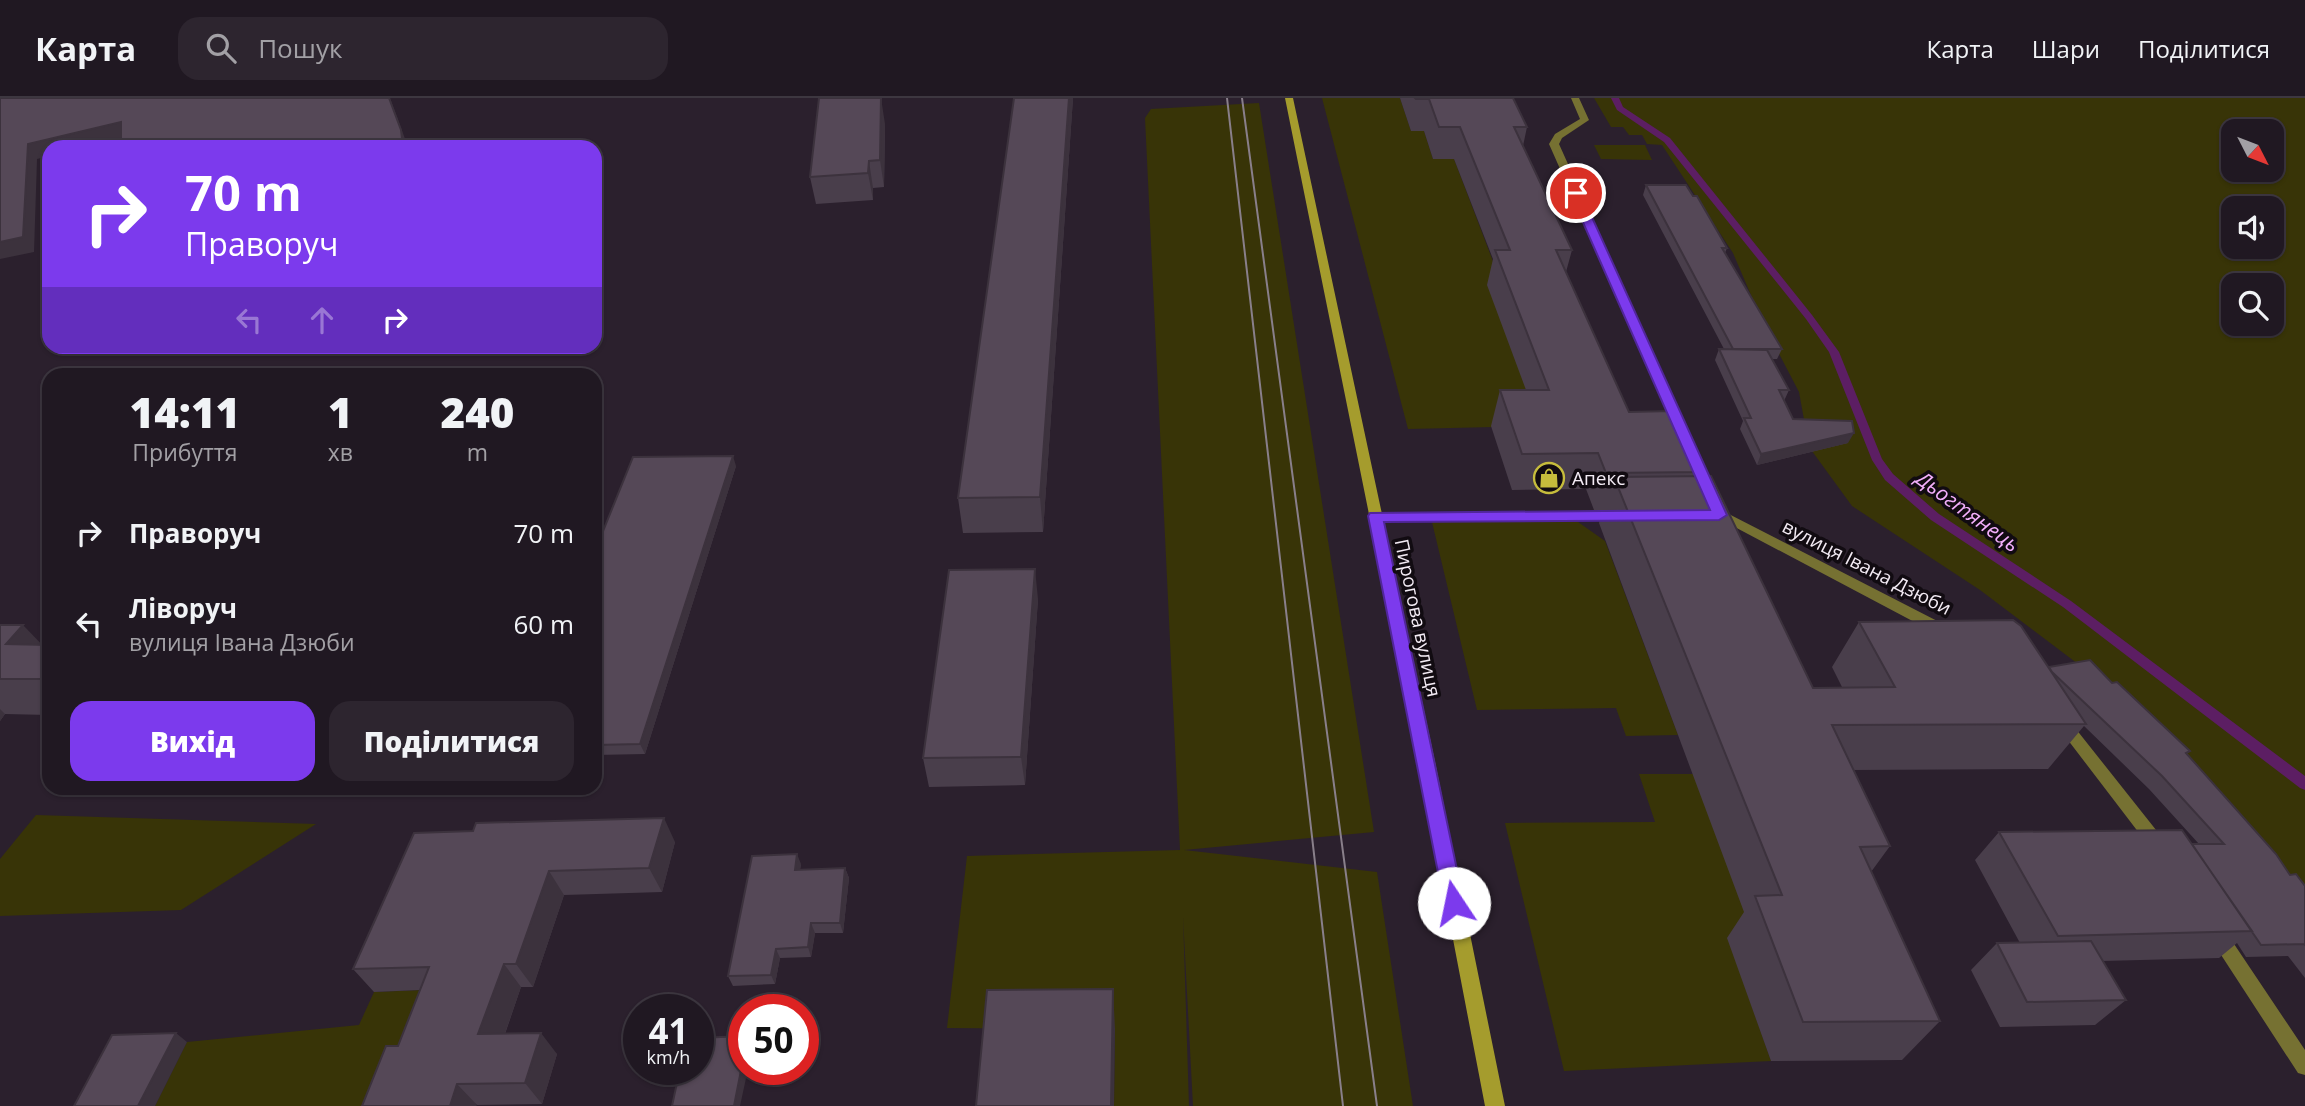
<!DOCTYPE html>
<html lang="uk">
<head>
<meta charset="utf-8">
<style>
  body { margin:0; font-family:"Open Sans",sans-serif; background:#2d252f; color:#f1f3f6; height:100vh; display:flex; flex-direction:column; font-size:26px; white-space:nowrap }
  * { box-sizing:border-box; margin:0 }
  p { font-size:23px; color:#a2a0a5 }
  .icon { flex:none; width:38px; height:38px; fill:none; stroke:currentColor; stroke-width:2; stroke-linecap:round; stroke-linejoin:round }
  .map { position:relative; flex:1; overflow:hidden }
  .side { position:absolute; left:42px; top:270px; width:560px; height:427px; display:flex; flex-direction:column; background:#201822; border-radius:21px; box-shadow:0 2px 5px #0004,0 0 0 2px #3d3740 }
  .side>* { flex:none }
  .hud { position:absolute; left:42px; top:42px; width:560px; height:214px; border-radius:21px; box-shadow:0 2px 5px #0004,0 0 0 2px #3d3740; background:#7c3aed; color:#fff; overflow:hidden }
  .needle { width:46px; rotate:132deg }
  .fabs { position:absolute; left:2221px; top:21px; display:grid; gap:14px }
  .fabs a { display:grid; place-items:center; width:63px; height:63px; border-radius:14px; background:#201822; box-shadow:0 2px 5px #0004,0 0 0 2px #3d3740; font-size:35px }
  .speed { position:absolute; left:623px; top:896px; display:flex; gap:14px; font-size:35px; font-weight:700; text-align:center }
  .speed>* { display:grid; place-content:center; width:91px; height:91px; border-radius:50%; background:#201822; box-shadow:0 2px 5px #0004,0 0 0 2px #3d3740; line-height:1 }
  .speed small { font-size:18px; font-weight:400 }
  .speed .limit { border:10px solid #d22; background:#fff; color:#111 }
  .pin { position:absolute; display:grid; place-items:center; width:60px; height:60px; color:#fff; margin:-30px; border:4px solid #fff; border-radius:50%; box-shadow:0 2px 7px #0007 }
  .me { position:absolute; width:77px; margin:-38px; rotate:349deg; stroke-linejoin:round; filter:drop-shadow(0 0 5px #0008) }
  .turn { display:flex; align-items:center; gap:24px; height:147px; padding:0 28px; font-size:32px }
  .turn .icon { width:91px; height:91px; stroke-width:2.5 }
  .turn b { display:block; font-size:49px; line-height:60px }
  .lanes { display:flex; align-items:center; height:66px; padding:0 28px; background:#0003; justify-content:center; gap:35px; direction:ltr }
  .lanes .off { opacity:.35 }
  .eta { display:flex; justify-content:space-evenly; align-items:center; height:119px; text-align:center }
  .eta b { font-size:42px; font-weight:800; line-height:49px }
  .cta { display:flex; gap:14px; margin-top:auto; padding:14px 28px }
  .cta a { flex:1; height:80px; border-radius:21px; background:#7c3aed; color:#fff; font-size:28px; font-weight:800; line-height:80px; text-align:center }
  .cta a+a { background:#2d252f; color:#f1f3f6 }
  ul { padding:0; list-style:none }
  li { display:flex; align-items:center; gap:21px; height:91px; padding:0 28px }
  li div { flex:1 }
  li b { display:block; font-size:26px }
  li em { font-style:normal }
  header { display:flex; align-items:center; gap:42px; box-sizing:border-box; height:98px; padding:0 35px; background:#201822; border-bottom:2px solid #3d3740 }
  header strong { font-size:33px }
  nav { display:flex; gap:38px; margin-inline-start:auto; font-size:24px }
  .search { width:490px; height:63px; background:#2d252f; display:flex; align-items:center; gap:18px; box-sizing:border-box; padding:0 24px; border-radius:21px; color:#a2a0a5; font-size:26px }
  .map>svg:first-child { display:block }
  .green { fill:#383407; fill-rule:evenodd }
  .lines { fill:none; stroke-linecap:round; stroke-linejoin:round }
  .stream { fill:#5c1e63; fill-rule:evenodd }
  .street { fill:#767132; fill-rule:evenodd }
  .secondary { fill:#a59c2d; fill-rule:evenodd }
  .tram { stroke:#897f8a; stroke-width:2 }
  .wall { fill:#493e4b }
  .shaded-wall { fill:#3c323d }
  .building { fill:#554857; stroke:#3c323d; stroke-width:2 }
  .route { fill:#7c3aed; stroke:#51269a; stroke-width:2 }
  .labels { text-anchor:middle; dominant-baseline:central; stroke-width:7; stroke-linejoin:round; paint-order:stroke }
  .poi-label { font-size:19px; fill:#f3ebf4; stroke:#110b11; text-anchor:start }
  .street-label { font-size:19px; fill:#f3ebf4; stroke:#110b11 }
  .water-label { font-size:21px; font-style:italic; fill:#f3affb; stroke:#110b11 }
</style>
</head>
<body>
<header>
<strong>Карта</strong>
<div class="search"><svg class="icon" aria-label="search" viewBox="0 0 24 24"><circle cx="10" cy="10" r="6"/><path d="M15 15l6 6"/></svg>Пошук</div>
<nav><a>Карта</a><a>Шари</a><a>Поділитися</a></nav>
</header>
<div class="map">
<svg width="2305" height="1008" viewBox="0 0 2305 1008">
  <rect width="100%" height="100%" fill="#2b202d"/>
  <path class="green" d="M1322,0H1400L1411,33H1424L1433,61H1454L1502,187L1539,328L1408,331Z
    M1594,0H2305V798L2139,612L1980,492L1852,408L1809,349L1799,294L1763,225L1733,155L1662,47L1647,46L1642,37H1629L1623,29H1611ZM2233,33H2272V72H2233ZM2233,110H2272V149H2233ZM2233,187H2272V226H2233Z
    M1259,5L1374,734L1184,752L1377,774L1413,1008H1193L1183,819L1189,1008H1114L1115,931L947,930L967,758L1180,752L1145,20L1151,11Z
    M1594,47H1645L1652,62L1601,61Z
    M1571,419L1605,443L1678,637L1626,638L1616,610L1477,612L1431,420Z
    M1639,676H1693L1760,793L1728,840L1771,963L1564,973L1505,725L1655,724Z
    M36,717L316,726L181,812L0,818V761Z
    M448,891L392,1008H155L187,944L359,927L374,894Z"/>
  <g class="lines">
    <path class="stream" d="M1611,0H1619L1623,9L1670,40L1812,217L1839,254L1882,361L1893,376L1939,416L2071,503L2305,678V692L2300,690L2063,509L1931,422L1885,382L1872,362L1829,254L1806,221L1664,44L1617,12Z"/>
    <path class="street" d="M1571,0H1579L1589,22L1562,40L1559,46L1715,393L1714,396L1709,397L1703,393L1549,46L1555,36L1580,21Z
      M1719,411L1947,528L1949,532L1947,536H1937L1714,418L1712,415Z
      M1375,414H1620L1627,418L1620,422L1370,421L1368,418L1370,415Z
      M2063,619L2068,621L2164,742L2166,747L2164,752L2158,754L2152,752L2058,629L2055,625L2058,621Z
      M2218,829L2224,831L2305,952V977L2298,975L2212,843L2209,837L2212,831Z"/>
    <path class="secondary" d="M1285,0H1293L1435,664L1505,1008H1485L1419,664Z"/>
    <path class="tram" d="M1227,0L1343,1008
      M1242,0L1377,1008"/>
  </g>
  <path class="wall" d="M1014,0H1073L1043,434L963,435L958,400Z
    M1400,0H1513L1527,29L1523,48L1572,152L1566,174L1629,314L1701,374L1699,378L1813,590L1842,589L1832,569L1859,524L2112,585L2190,653L2187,656L2290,777L2305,788V880L2288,858L2246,859L2237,845L2219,860L2102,863L2126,902L2095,927L2000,929L1971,872L1997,845H2020L1975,762L1999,734L2199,746L2149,691L2084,628L2048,671L1853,672L1890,748L1871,774L1940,923L1902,962L1771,963L1727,840L1744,814L1599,425L1603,412H1594L1586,391L1512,392L1491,328L1500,292H1526L1487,187L1493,161L1454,61H1433L1424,33H1411Z
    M885,26L884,89L873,90V102L816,106L810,79Z
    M1646,87L1727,150L1725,155L1782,251L1777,261H1772L1789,292L1784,303L1793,321L1848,345L1757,367L1740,331L1743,323L1715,262L1719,251H1724L1643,97Z
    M736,368L645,656L595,657V453Z
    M1038,501L1025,687L929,689L923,660Z
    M0,527L42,547H49V617L5,616L0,623Z
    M414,735L675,744L662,794L564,797L533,889H521L505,936L557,956L542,1006L477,1007L398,948L420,892L374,894L353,871Z
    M801,766L800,772L845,770L849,780L843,835H815L811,859L780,860L775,886L733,888L728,878Z"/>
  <path class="shaded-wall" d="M389,0H390L408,49H403Z
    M881,0L885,26L884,89L880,62Z
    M1069,0H1073L1043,434L1040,399Z
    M121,24L129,38L84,49H49V58L37,61L34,154L0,161V144L28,46Z
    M869,63L873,90V102L868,75Z
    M1854,335L1848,345L1757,367L1761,356Z
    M733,358L736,368L645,656L640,646Z
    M1035,471L1038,501L1025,687L1021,659Z
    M23,527L49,554L6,546Z
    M0,611L5,616L0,623Z
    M664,720L675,744L662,794L649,770Z
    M797,756L801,766L798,782L795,772Z
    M845,770L849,780L843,835L840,825Z
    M549,773L564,797L533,889L516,866Z
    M811,825L815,835L811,859L808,849Z
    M776,851L780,860L775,886L771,877Z
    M504,866L521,889L497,958L478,936Z
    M1113,891L1115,931L1114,1008H1111Z
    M176,935L187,944L155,1008H138Z
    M541,935L557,956L542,1006L525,985Z
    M744,957V971H748L740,1008H734Z
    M457,986L477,1007L476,1008H450Z"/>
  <path class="building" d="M0,0H389L401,32L403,49H121V24L28,46L23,139L0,144Z
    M819,0H881L880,62L869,63L868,75L810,79Z
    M1014,0H1069L1040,399L958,400Z
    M1415,0H1513L1527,29H1514L1572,152H1556L1629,314L1672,313L1701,374L1606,375L1598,355L1522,356L1500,292H1549L1495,152H1510L1460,29H1439L1429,1H1416Z
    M1646,87H1686L1693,98H1697L1727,150H1722L1782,251H1733Z
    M1719,251L1767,252L1789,292H1779L1793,321L1852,323L1854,335L1761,356L1744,320H1751Z
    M733,358L640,646L595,647V453L633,359Z
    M1711,378L1813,590L1895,589L1859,524L2013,522L2021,528L2086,626L1832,627L1890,748L1860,749L1940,923L1803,924L1755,798L1782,797L1614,379Z
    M1035,471L1021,659L923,660L949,472Z
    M0,527H23L6,546L49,547V581H0Z
    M2090,562L2112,585L2117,584L2190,653L2186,655L2276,756L2290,777L2296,776L2305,788V847L2304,846L2261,847L2192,746H2224L2162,678L2052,574L2049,569Z
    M664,720L649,770L549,773L516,866H504L478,936L541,935L525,985L457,986L450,1008H362L386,948H398L429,869L353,871L414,735L473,733L476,725Z
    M2182,732L2252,833L2058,838L1999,734Z
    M797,756L795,772L845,770L840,825H811L808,849L776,851L771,877L728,878L752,758Z
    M2091,843L2126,902L2027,904L1997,845Z
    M1113,891L1111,1008H976L987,892Z
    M176,935L138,1008H74L112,937Z
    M744,938V957L734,1008H672L680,971H698V940Z"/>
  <path class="route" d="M1576,92L1581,95L1727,417L1719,422L1384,424L1464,805L1461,811L1454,813L1447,811L1444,805L1368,418L1370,415L1710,412L1570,95Z"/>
  <defs>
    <g id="shop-ring" transform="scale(1.575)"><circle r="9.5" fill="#110b11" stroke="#c6bc3c" stroke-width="1.5"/><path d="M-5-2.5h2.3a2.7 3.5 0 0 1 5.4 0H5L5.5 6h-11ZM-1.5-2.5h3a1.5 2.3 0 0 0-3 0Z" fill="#c6bc3c"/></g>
  </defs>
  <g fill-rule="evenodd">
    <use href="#shop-ring" x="1549" y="380"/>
  </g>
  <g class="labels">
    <g class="poi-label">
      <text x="1572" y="380">Апекс</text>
    </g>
    <g class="street-label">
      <text transform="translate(1867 469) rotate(27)">вулиця Івана Дзюби</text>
      <text transform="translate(1418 520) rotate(78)">Пирогова вулиця</text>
    </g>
    <g class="water-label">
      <text transform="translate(1968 413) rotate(36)">Дьогтянець</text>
    </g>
  </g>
</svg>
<div class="fabs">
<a><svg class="needle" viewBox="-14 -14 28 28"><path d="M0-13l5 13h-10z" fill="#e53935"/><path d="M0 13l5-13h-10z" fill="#a2a0a5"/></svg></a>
<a><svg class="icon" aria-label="sound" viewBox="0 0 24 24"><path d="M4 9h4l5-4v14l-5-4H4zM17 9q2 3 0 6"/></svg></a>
<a><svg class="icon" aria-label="search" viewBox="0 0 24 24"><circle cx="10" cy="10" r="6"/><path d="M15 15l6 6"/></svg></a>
</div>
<div class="speed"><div>41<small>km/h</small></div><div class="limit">50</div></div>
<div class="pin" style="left:1576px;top:95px;background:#d93025"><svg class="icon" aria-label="arrive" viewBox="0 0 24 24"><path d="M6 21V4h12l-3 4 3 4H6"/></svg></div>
<svg class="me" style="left:1454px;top:805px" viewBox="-20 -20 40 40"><circle r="19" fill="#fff"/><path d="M0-13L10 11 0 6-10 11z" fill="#7c3aed"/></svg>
<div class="hud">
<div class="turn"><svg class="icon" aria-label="right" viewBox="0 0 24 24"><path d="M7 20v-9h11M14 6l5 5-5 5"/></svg><div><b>70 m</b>Праворуч</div></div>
<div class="lanes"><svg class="icon off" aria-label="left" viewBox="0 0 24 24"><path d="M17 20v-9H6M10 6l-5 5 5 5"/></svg><svg class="icon off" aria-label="ahead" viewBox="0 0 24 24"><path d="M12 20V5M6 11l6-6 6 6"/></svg><svg class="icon" aria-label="right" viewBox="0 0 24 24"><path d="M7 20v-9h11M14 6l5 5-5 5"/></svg></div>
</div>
<section class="side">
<div class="eta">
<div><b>14:11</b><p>Прибуття</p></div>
<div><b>1</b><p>хв</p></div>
<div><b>240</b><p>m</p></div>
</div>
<ul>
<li><svg class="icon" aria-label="right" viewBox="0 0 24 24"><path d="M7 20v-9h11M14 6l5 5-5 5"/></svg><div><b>Праворуч</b></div><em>70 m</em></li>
<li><svg class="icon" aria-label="left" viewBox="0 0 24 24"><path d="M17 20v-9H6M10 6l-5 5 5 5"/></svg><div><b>Ліворуч</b><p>вулиця Івана Дзюби</p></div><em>60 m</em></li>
</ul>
<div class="cta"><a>Вихід</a><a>Поділитися</a></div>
</section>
</div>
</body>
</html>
